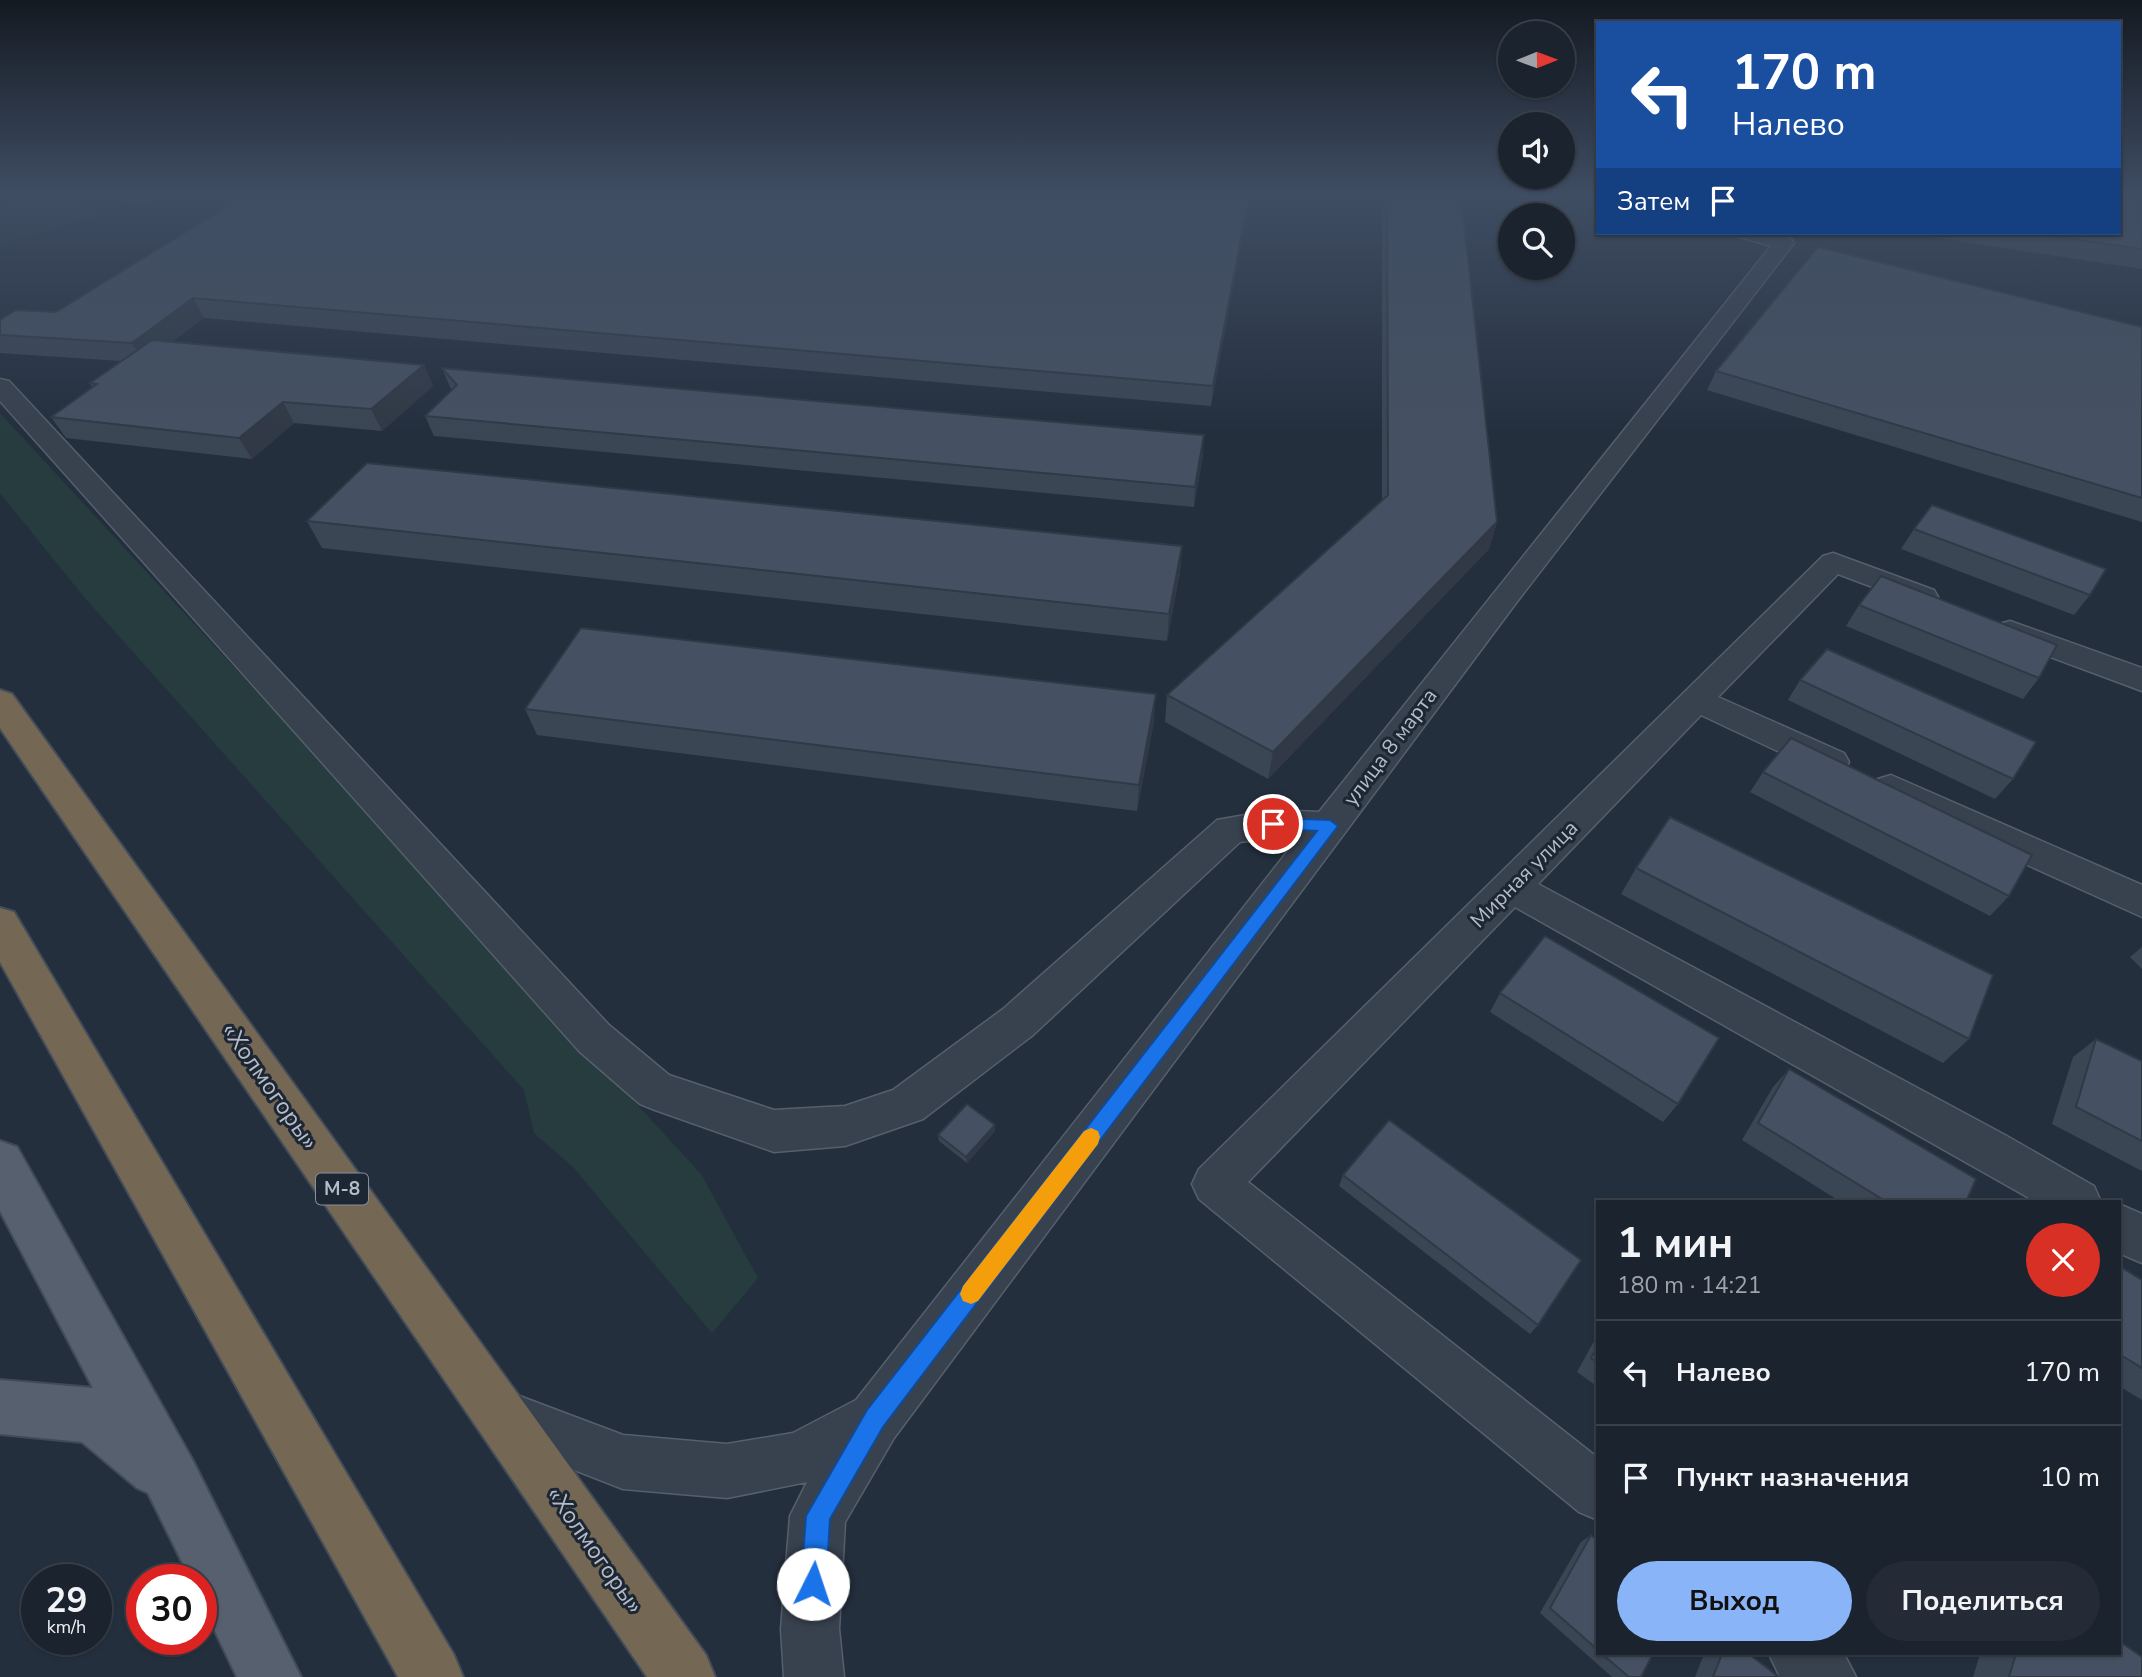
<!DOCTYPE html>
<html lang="ru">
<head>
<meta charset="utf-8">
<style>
  body { margin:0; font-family:"Nunito Sans",sans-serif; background:#242b36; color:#f1f3f6; height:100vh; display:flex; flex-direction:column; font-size:26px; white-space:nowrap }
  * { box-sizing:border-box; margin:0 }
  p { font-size:23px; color:#a0a4aa }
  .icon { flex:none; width:38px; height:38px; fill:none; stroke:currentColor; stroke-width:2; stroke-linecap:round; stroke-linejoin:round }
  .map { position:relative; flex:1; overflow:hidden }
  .panel { position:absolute; left:1596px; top:1200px; width:525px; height:455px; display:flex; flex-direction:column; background:#1b232e; border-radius:0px; box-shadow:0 2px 5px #0004,0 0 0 2px #39404a }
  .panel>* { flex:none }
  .guide { position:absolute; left:1596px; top:21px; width:525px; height:214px; border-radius:0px; box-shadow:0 2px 5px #0004,0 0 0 2px #39404a; background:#1a4fa0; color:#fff; overflow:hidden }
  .needle { width:46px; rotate:89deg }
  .fabs { position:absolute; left:1498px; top:21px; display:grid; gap:14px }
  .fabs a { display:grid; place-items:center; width:77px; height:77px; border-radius:50%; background:#1b232e; box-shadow:0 2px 5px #0004,0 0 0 2px #39404a; font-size:35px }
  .speed { position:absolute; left:21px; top:1564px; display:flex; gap:14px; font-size:35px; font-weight:700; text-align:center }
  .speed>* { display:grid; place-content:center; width:91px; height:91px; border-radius:50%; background:#1b232e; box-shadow:0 2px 5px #0004,0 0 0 2px #39404a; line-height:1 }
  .speed small { font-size:18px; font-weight:400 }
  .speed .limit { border:10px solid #d22; background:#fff; color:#111 }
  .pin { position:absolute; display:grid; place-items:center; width:60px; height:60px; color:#fff; margin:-30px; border:4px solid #fff; border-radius:50%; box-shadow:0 2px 7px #0007 }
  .me { position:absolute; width:77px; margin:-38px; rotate:4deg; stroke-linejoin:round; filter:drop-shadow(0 0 5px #0008) }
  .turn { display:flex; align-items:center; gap:24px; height:147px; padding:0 21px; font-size:32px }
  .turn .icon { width:91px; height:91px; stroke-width:2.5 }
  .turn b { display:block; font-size:49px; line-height:60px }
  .then { display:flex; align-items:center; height:66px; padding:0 21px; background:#0003; gap:14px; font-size:26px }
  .round { display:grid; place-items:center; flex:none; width:74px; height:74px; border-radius:37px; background:#242b36 }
  .summary { display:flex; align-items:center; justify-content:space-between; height:119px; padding:0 21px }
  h1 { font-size:42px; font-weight:700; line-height:52px }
  .button { display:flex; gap:14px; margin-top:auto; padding:14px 21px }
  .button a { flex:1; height:80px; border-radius:42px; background:#8ab4f8; color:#111; font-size:28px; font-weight:700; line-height:80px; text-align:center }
  .button a+a { background:#242b36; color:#f1f3f6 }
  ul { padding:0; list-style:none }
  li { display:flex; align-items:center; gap:21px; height:105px; padding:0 21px; border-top:2px solid #39404a }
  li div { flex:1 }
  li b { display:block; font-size:26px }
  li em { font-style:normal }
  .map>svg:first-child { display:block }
  .green { fill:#263c3f }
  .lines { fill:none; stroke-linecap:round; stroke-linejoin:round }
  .minor-casing { stroke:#565f6c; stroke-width:3 }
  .major-casing { stroke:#414a57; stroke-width:4 }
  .highway-casing { stroke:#434c59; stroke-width:4 }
  .minor { fill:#38414e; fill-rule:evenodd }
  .major { fill:#56606e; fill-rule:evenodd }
  .highway { fill:#746855; fill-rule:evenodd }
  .wall { fill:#3b4654 }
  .shaded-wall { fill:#303945 }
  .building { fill:#455162; stroke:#303945; stroke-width:2 }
  .route { fill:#1a73e8; stroke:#114b97; stroke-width:2 }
  .slow { fill:#f59e0b }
  .labels { text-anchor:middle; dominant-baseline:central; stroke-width:6; stroke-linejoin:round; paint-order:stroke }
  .shield { fill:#1d2633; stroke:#878f9c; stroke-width:2 }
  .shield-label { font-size:19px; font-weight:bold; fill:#b4bcc9 }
  .street-label { font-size:21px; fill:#b4bcc9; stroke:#1d2633 }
  .near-street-label { font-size:24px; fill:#b4bcc9; stroke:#1d2633 }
</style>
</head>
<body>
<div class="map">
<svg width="2142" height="1677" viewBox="0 0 2142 1677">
  <rect width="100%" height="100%" fill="#242f3e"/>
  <path class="green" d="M17,196H56L98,207L99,214L16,241L0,250V205Z
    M0,413L701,1174L758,1278L712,1333L574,1168L534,1133L524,1090L84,597L0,493Z"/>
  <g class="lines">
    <g class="minor-casing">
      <path id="minor" d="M119,196H156C148,205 127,205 119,196Z
        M1737,233H1769L1791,239L1794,243L1516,603L894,1438L845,1522L839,1629L844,1677H784L781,1629L790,1516L807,1482L727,1498L623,1489L482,1434L475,1415L482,1396L501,1389L623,1435L727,1444L793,1433L856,1400L1298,838H1273L1240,842L1033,1035L923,1119L845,1146L774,1152L655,1110L640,1104L579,1051L0,401V379L9,381L609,1025L669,1075L774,1110L845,1106L893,1090L1003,1009L1217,820L1273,810L1319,812L1771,246L1740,237Z
        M1833,553L1934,590L1938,597L1934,604L1923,606L1838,574L1718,697L1844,753L1849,762L1844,771L1832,774L1820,771L1701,715L1538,884L2005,1135L2094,1186L2101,1202H2036L1515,907L1248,1182L1598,1458V1520L1579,1512L1199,1199L1192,1184L1199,1169L1823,556Z
        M2010,621L2142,668V691L1999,638L1994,631L1999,624Z
        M1891,775L2142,885V917L1878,797L1873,788L1878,779Z
        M2119,1204L2142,1214V1263L2119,1253Z
        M1769,1654H1844L1856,1677H1780Z"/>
    </g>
    <g class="major-casing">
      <path id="major" d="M0,1141L17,1147L193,1461L301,1677H237L201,1602V1580H191L148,1493L137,1488L82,1442L0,1434V1380L93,1388L0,1211Z"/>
    </g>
    <g class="highway-casing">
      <path id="highway" d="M0,690L12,694L706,1655L715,1677H647L0,728Z
        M0,908L14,912L454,1655L463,1677H398L0,962Z"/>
    </g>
    <use href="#minor" class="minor"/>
    <use href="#major" class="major"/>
    <use href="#highway" class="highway"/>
  </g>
  <path class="wall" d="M244,196H1250L1211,406L204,318L172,342L424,365L433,386L382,431L294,423L252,459L66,438L51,417L92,388L90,383L121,361L0,353V320L56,312Z
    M1382,196H1461L1497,522L1489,549L1268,779L1165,722L1167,695L1382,501Z
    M2142,196V269L1905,233H2119Z
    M2142,327V522L1707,390L1716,371Z
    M442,368L1203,455L1194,507L434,436L425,416L452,390L450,387Z
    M307,521L1182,546L1180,572L1167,641L322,548Z
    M1914,529L2090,595L2074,615L1901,549Z
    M1859,605L2039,678L2023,699L1846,626Z
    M1800,680L2013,779L1995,799L1788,700Z
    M525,709L1154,721L1137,811L537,735Z
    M1763,772L2009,896L1990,916L1750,792Z
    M1636,868L1969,1039L1943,1063L1621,894Z
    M2142,947V969L2130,957Z
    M1500,993L1678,1104L1663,1122L1490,1012Z
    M2096,1039L2142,1061V1171L2052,1124L2073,1057Z
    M1789,1069L1966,1202H1841L1742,1140L1773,1087Z
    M995,1125V1131L967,1163L939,1141L938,1135Z
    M1343,1175L1538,1325L1530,1334L1339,1186Z
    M2119,1266L2142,1280V1400L2119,1386Z
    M1598,1334V1387L1577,1372Z
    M1591,1535L1598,1541V1654H1653L1641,1677H1612L1540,1613L1581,1542Z
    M1704,1654H1749L1779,1677H1695Z
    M1980,1654H2119L2142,1677H1973Z"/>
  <path class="shaded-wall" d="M1249,196H1250L1211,406L1213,386Z
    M193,298L204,318L144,363L132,343Z
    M424,365L433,386L382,431L371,409Z
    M283,402L294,423L252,459L239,438Z
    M1204,435L1203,455L1194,507L1195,487Z
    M1497,522L1489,549L1268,779L1273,752Z
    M1182,546L1180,572L1167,641L1169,614Z
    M1156,694L1154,721L1137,811L1139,785Z
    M995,1125V1131L967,1163L966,1157Z"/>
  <path class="building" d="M244,196H1249L1213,386L193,298L132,343L0,335V320L16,310L56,312Z
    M1387,196H1461L1497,522L1273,752L1167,695L1388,495Z
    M2119,196H2142V249L2032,233H2119Z
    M1818,247L2142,327V498L1716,371Z
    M152,340L424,365L371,409L283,402L239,438L51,417L97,384L90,383Z
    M442,368L1204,435L1195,487L425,416L457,385Z
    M367,463L1182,546L1169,614L307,521Z
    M1932,505L2106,569L2090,595L1914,529Z
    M1881,576L2057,645L2039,678L1859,605Z
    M581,628L1156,694L1139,785L525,709Z
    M1827,649L2036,742L2013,779L1800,680Z
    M1791,738L2032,855L2009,896L1763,772Z
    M1670,817L1993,975L1969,1039L1636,868Z
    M1545,936L1719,1038L1678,1104L1500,993Z
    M2096,1039L2142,1061V1141L2076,1107Z
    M1789,1069L1976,1179L1966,1202H1887L1758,1123Z
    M967,1104L995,1125L966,1157L938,1135Z
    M1389,1120L1581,1260L1538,1325L1343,1175Z
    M2119,1266L2142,1280V1368L2119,1354Z
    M1598,1346V1363L1591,1358Z
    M1591,1535L1598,1541V1650L1550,1608Z
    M2119,1641L2142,1657V1677H2009L2016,1654H2119Z
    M1602,1654H1653L1641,1677H1629Z
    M1722,1654H1749L1779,1677H1713Z"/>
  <linearGradient id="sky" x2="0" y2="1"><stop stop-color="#141a22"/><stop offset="0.45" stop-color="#3f4d63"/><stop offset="1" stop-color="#3f4d63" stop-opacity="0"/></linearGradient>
  <rect width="2142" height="431" fill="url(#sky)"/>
  <path class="route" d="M1273,818L1330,820L1338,826L883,1427L830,1519L826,1584L822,1592L813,1596L805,1592L801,1584L806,1516L867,1410L1317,831L1267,828V820Z"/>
  <path class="slow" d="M1091,1128L1098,1131L1100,1137L1098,1144L978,1301L971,1304L963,1301L960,1294L963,1286L1084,1131Z"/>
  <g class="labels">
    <rect class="shield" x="316" y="1173.5" width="52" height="31" rx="5"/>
    <g class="shield-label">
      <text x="342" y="1189">М-8</text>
    </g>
    <g class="street-label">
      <text transform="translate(1390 747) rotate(-53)">улица 8 марта</text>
      <text transform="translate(1524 874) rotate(-45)">Мирная улица</text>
    </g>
    <g class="near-street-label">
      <text transform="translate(270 1086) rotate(55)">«Холмогоры»</text>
      <text transform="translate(595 1550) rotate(55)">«Холмогоры»</text>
    </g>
  </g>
</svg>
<div class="fabs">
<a><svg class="needle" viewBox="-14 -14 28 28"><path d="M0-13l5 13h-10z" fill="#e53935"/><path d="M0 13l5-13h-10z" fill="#a0a4aa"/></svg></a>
<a><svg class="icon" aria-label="sound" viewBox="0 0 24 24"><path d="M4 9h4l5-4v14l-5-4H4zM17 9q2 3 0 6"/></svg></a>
<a><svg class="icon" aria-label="search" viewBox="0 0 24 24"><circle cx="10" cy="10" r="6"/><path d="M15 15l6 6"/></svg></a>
</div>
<div class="speed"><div>29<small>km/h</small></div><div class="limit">30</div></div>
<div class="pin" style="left:1273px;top:824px;background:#d93025"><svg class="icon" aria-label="arrive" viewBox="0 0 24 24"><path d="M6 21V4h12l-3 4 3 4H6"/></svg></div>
<svg class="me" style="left:813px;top:1584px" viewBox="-20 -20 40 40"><circle r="19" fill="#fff"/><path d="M0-13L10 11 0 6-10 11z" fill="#1a73e8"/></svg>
<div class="guide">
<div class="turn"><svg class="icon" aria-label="left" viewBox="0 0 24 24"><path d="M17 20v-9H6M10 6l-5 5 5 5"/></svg><div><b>170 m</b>Налево</div></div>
<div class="then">Затем<svg class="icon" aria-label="arrive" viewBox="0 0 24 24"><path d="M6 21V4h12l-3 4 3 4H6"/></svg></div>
</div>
<section class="panel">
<div class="summary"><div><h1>1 мин</h1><p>180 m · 14:21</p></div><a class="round" style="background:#d93025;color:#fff"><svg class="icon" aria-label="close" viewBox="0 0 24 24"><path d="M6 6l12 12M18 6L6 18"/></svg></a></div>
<ul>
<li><svg class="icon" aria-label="left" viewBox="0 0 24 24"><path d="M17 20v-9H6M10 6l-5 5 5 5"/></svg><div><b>Налево</b></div><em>170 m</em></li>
<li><svg class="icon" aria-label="arrive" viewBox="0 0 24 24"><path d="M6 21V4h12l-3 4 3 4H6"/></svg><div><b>Пункт назначения</b></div><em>10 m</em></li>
</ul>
<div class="button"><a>Выход</a><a>Поделиться</a></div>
</section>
</div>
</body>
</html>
